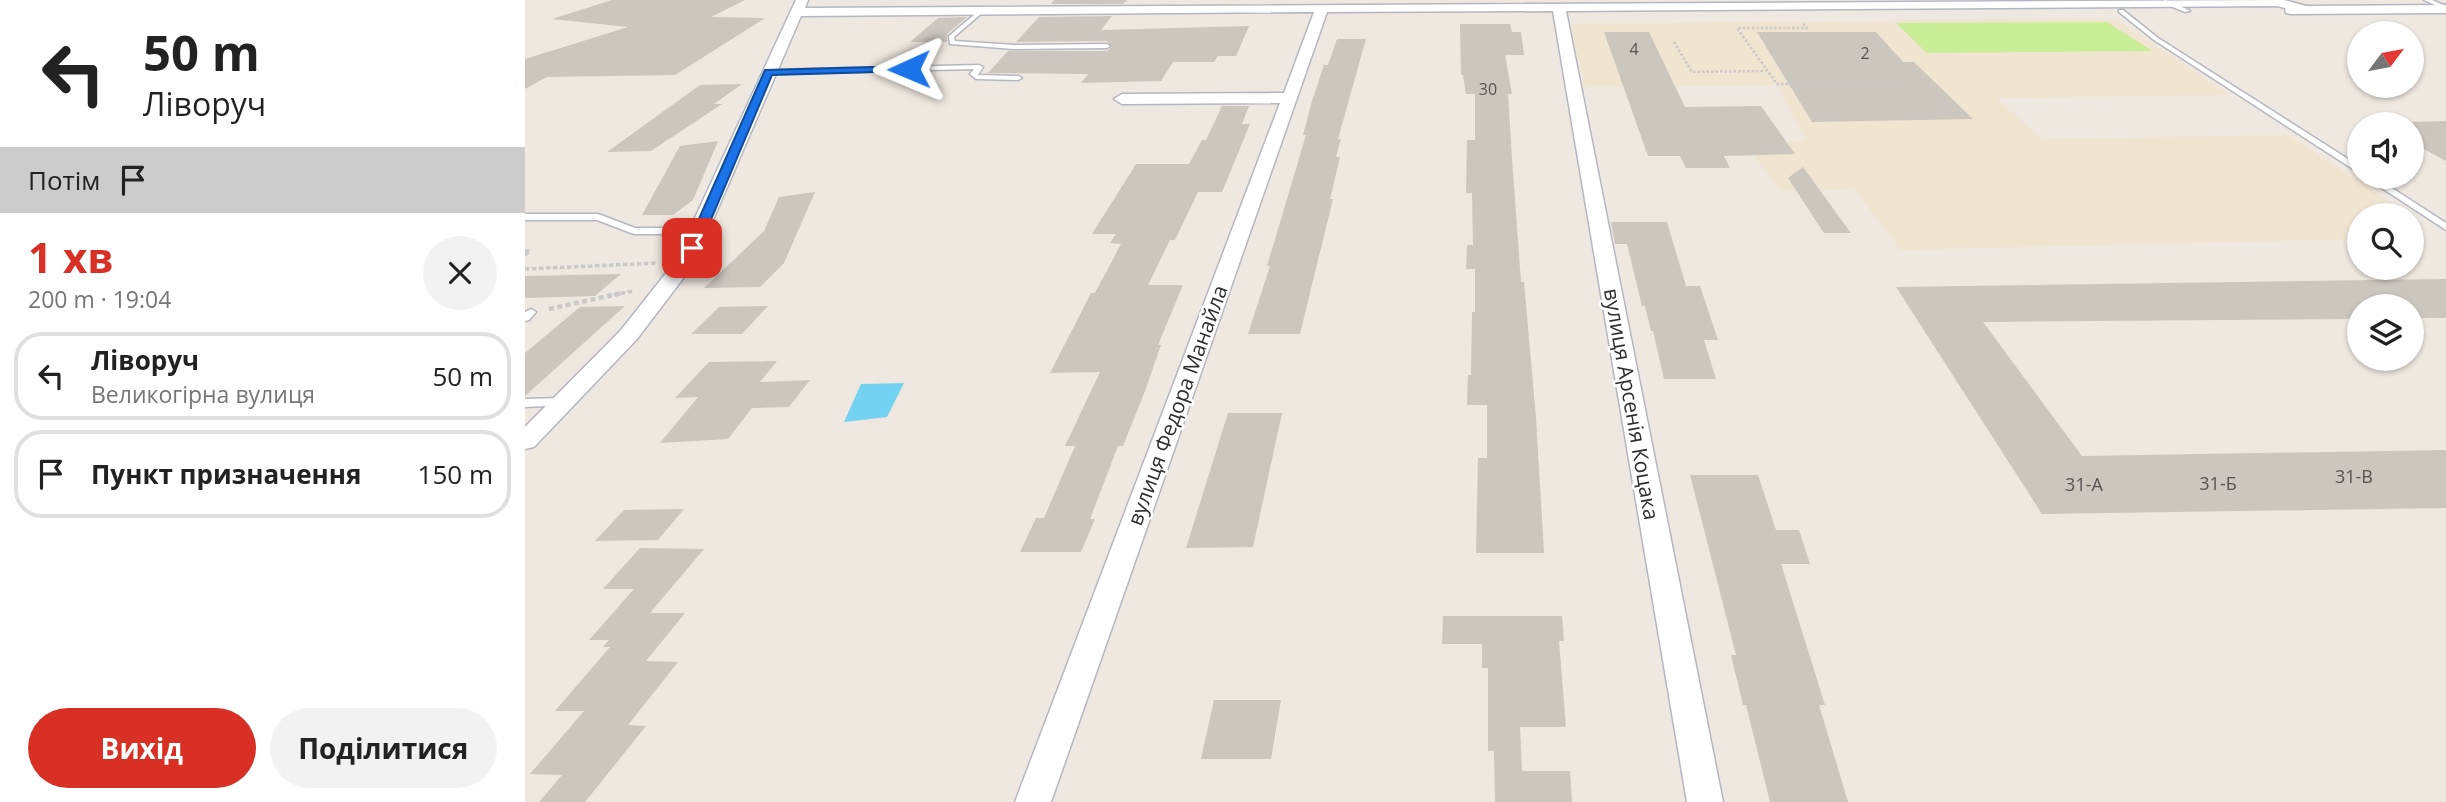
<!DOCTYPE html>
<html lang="uk">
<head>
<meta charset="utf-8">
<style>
  body { margin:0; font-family:"Open Sans",sans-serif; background:#f2f2f2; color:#222; height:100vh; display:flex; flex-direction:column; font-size:26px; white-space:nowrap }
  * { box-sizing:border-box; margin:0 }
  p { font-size:23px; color:#767676 }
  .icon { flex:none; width:38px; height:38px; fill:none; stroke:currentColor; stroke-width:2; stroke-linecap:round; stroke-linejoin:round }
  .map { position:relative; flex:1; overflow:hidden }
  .drawer { display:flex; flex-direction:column; background:#fff; width:525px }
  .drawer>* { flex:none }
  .guide { background:#fff; color:#222; overflow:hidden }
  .needle { width:46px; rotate:58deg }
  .fabs { position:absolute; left:1822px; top:21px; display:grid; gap:14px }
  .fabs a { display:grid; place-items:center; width:77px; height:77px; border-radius:50%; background:#fff; box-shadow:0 2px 5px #0004; font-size:35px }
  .pin { position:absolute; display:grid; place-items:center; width:60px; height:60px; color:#fff; margin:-30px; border-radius:14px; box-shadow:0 4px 10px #0006 }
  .me { position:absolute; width:77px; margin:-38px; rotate:269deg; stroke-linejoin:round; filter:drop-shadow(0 0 5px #0008) }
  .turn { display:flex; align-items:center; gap:24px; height:147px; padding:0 28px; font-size:32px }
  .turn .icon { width:91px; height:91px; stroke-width:2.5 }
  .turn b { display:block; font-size:49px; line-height:60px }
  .then { display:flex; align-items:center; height:66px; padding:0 28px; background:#0003; gap:14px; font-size:26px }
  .round { display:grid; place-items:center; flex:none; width:74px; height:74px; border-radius:37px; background:#f2f2f2 }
  .summary { display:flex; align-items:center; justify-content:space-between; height:119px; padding:0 28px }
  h1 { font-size:42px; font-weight:700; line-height:52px; color:#d93025 }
  .button { display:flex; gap:14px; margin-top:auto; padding:14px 28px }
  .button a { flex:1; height:80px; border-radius:42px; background:#d93025; color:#fff; font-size:28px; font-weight:700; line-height:80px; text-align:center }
  .button a+a { background:#f2f2f2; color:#222 }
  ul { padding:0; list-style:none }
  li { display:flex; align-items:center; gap:21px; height:88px; margin:0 14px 10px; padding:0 14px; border:4px solid #e0e0e0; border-radius:28px }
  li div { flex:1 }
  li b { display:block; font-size:26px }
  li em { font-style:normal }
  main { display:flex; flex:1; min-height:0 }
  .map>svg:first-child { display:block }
  .education { fill:#f0e5d0 }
  .pitch { fill:#caed98 }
  .water { fill:#73d1f1 }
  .building { fill:#cbc6be }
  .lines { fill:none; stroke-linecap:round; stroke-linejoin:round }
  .service-casing { stroke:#b4b7c1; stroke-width:3 }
  .minor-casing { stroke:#b4b7c1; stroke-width:3 }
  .path-far2 { stroke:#c9c9c9; stroke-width:2.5; stroke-dasharray:2.5 2; stroke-linecap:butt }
  .path-far1 { stroke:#c9c9c9; stroke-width:3.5; stroke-dasharray:4.5 2.5; stroke-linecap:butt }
  .path { stroke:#c9c9c9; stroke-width:4.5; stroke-dasharray:5 3.5; stroke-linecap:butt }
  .service { fill:#fff; fill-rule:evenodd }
  .minor { fill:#fff; fill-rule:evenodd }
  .route { fill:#1a73e8; stroke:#114b97; stroke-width:2 }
  .labels { text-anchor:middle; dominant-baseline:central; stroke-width:5; stroke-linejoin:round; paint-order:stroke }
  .far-number-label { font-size:16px; fill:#555452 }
  .number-label { font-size:18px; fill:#555452 }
  .street-label { font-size:21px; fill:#2e2e2e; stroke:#fff }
</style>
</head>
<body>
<main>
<section class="drawer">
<div class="guide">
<div class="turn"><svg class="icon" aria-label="left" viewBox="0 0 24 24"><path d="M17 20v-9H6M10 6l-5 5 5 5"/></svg><div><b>50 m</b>Ліворуч</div></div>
<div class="then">Потім<svg class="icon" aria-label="arrive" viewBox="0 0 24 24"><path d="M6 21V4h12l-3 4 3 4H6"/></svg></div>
</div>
<div class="summary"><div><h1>1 хв</h1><p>200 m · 19:04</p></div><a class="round"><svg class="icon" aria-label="close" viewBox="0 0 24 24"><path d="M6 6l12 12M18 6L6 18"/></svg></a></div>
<ul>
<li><svg class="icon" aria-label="left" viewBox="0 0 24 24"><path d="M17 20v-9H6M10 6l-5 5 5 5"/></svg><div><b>Ліворуч</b><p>Великогірна вулиця</p></div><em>50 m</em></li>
<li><svg class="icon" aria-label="arrive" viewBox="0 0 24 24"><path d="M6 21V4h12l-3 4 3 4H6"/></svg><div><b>Пункт призначення</b></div><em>150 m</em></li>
</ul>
<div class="button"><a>Вихід</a><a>Поділитися</a></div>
</section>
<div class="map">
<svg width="1921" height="802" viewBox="0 0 1921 802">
  <rect width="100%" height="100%" fill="#efe8e0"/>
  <path class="education" d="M1590,19L1705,95L1471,98L1517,139L1764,135L1885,215H1834V239L1376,250L1329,189L1256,191L1218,142L1281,141L1252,85L1060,87L1044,24Z"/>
  <path class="pitch" d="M1582,22L1627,51L1402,53L1371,23Z"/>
  <path class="water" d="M379,383L362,417L319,422L336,384Z"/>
  <path class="building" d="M87,0H220L186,17L240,18L150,75L22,77L0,89V59L103,27L27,19Z
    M529,0H602L598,4H526Z
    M587,16L576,30L724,26L711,56H693L689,62H648L636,81L556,83L563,74L463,73L483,51H582L587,47L582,41L491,42L514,17Z
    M442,17L422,34V42H385L413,18Z
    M935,24H985L987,32H996L999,55H980L987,94H983L987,158L996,282H999L1011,418L1019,553H951L953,458H962V405H942L943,375H946L947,312H950V269H941L942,245H948L947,193H941L942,140H950V94H941L938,75H936Z
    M1079,32H1124L1160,107L1236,106L1270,154L1199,156L1205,168H1161L1155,156H1123Z
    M1232,32H1351L1378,62H1389L1448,119L1287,122Z
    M812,39H841L813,139H816L811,157H815L805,199H808L775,334H723L745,266H742L781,135H778L787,101L799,65H803Z
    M217,84L189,104H197L126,151L82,152L175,85Z
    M697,106H724L717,124H725L697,192H673L650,240H645L623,285H658L633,345H636L620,391L598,446H593L565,519H570L556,552H495L511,518H519L550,446H540L575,372L525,373L566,293H570L596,244L585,243L591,234H567L611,164H664L677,140H681Z
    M1921,121V161L1886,142V122Z
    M193,141L168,200L148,215H117L155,146Z
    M1278,167L1326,233H1299L1263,178Z
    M290,192L259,263L235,287L179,288L239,231L254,197Z
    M1086,222H1142L1161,286H1175L1193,340H1179L1191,379H1139L1128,331H1126L1120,306H1117L1102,244H1090Z
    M96,274L70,296L0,298V276Z
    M1921,279V318H1886V306H1834V319L1458,322L1557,456L1921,450V508L1517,514L1371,287Z
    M100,306L0,396V353L55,307Z
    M243,306L217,334H166L194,307Z
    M252,361L235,382L285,380L264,407L227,408L203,439L135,443L173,397L150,398L184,362Z
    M703,413H757L728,547L661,548Z
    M1165,475H1233L1251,530H1274L1285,564H1256L1300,705H1294L1323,802H1245L1221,705H1218L1206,655H1211Z
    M159,509L133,540L70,541L99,510Z
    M115,548L179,549L125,613H160L121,661L153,662L103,725L121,726L60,802H14L37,775L5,774L59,711H30L85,647H78L84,640H64L109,589H78Z
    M918,616H1037L1039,641H1034L1041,727H995L997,771H1045L1047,802H970L969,751H963V668H957V644H917Z
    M689,700H756L746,759H676Z"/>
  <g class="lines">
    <g class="service-casing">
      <path id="service" d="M1640,0L1664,10L1665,11L1660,12L1638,3Z
        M1899,0H1907L1921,6V10Z
        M456,9L458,12L429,37L430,41L489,45L582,44L585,46L582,48L489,49L425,44L424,36Z
        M1594,10H1598L1633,38L1834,166V173L1629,40L1594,12Z
        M454,65L458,67L453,75L493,76L497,78L493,80L451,79L445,74L449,69L243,74L239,72L243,70Z
        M1840,177H1850L1921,223V230Z
        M0,214H73L110,228H175L180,231L175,234H109L72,220H0Z
        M6,309L11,312L4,320L0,321V312Z
        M38,398L44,402L42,405L0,407V399Z"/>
    </g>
    <g class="minor-casing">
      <path id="minor" d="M271,0H283L280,8L1759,0L1781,6L1921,5V13L1765,14L1761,13L1760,8L1752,6L1041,11L1198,802H1162L1028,11L802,12L526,802H490L755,103L597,104L589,99L597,94L759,93L789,12L276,16L169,264L112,339L9,447L0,449V427L96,330L149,263Z"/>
    </g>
    <path class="path-far2" d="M1278,24L1282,28H1212L1252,84L1382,83
      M1149,42L1167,72L1241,71"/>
    <path class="path-far1" d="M0,251H5L0,255
      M0,269L132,263
      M89,295L108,291"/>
    <path class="path" d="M24,309L97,293"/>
    <use href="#service" class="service"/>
    <use href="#minor" class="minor"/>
  </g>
  <path class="route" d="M384,66L388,69L387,71L247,75L174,248L172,250H163L161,248L240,70Z"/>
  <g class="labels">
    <g class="far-number-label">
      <text x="1109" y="49">4</text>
      <text x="1340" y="53">2</text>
      <text x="963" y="89">30</text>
    </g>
    <g class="number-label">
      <text x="1829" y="476">31-В</text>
      <text x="1693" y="483">31-Б</text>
      <text x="1559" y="484">31-А</text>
    </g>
    <g class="street-label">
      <text transform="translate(1107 404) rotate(80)">вулиця Арсенія Коцака</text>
      <text transform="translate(652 405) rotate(-70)">вулиця Федора Манайла</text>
    </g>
  </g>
</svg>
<div class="fabs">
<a><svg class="needle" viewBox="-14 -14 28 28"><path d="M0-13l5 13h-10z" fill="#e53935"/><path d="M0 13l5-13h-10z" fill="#767676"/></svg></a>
<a><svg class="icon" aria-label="sound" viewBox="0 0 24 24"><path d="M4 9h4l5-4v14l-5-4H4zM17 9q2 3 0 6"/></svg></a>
<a><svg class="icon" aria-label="search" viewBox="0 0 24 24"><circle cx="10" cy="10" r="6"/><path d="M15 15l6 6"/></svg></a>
<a><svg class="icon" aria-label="layers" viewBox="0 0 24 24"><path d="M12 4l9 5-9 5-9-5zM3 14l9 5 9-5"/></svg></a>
</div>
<div class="pin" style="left:167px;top:248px;background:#d93025"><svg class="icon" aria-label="arrive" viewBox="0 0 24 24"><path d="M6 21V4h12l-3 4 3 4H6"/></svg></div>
<svg class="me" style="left:384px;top:69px" viewBox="-20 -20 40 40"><path d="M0-17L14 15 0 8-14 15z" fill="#1a73e8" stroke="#fff" stroke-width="4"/></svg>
</div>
</main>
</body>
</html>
